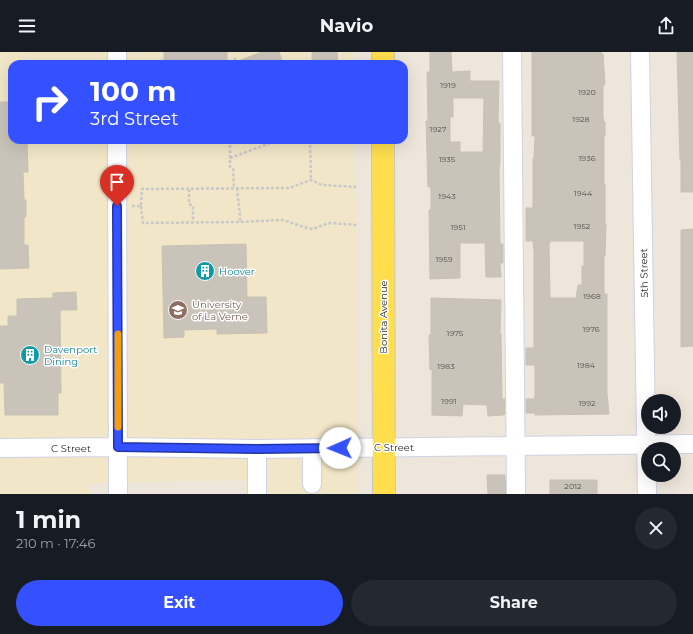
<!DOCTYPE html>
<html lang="en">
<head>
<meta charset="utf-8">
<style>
  body { margin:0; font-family:Montserrat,sans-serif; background:#242831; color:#f1f3f6; height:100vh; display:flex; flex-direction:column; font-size:15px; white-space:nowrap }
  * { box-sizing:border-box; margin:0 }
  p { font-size:13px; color:#9ea1a6 }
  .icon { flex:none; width:22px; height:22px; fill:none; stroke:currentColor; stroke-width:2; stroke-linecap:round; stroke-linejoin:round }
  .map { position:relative; height:442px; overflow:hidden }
  .sheet { display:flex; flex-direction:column; background:#171b24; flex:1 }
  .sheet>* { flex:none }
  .guide { position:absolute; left:8px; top:8px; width:400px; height:84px; border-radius:12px; box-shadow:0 4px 16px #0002; background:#3551ff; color:#fff; overflow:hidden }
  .controls { position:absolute; left:641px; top:342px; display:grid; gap:8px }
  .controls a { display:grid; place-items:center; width:40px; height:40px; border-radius:50%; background:#171b24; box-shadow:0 4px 16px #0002; font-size:20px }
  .pin { position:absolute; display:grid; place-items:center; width:34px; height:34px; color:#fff; margin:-41px -17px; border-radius:50% 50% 50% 0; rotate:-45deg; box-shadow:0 0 4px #0007 }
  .pin .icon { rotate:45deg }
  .me { position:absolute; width:44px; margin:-22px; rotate:269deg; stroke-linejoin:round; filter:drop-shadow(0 0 3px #0008) }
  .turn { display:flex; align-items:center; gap:14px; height:84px; padding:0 16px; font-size:18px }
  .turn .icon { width:52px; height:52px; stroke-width:2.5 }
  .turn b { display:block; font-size:28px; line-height:34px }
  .round { display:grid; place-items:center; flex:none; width:42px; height:42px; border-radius:21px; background:#242831 }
  .head { display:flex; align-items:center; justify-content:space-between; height:68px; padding:0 16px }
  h1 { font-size:24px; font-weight:700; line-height:30px }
  .cta { display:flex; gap:8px; margin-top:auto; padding:8px 16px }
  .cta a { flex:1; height:46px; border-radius:24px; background:#3551ff; color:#fff; font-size:16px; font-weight:700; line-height:46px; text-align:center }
  .cta a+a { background:#242831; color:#f1f3f6 }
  header { display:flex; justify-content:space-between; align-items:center; height:52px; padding:0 16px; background:#171b24; font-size:18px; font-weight:700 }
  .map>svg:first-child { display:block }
  .education { fill:#f1e6c7 }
  .building { fill:#c9c3b9; stroke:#c9c2b3; fill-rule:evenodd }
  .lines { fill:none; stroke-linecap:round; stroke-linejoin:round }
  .minor-casing { stroke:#cfd2e4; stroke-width:20 }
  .major-casing { stroke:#c8c8c8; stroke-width:24 }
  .path { stroke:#c8c8c8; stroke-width:2.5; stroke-dasharray:3 2; stroke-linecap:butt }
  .minor { stroke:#fff; stroke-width:18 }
  .major { stroke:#ffde4d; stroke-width:22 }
  .route-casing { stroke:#2235a6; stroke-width:10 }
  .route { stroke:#3551ff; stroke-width:7 }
  .slow { stroke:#f59e0b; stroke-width:7 }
  .labels { text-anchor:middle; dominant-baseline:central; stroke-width:3; stroke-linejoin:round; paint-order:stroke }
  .number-label { font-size:8px; fill:#52504e }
  .culture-label { font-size:10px; fill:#0d838f; stroke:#fff; text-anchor:start }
  .street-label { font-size:10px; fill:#2a2a2a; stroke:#fff }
  .education-label { font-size:10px; fill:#785e54; stroke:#fff; text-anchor:start }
</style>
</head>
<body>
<header><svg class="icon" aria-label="menu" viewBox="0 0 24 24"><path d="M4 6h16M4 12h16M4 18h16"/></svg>Navio<svg class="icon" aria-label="share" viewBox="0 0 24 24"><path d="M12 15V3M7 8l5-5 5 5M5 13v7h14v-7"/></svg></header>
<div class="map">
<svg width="693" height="442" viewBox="0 0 693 442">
  <rect width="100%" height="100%" fill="#eee6da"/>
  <path class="education" d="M0,0H354V12H12V88H354L358,442H246L245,428L90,431V442H0Z"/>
  <path class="building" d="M164,0H227V12H164Z
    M262,0H279L283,12H233V11Z
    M312,0H337L338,12H312Z
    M430,0H451L452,20L470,19V29H499L498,71H500V109L499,120L500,192H503V211H500L501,225H486L485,191H460V226L430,227L429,158H431V135H428L426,69H428L427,20H430ZM453,46H484L483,100H460V90H450V65H453Z
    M532,0H601V2H603L605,33H603V64L604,70H605V84H604V132H605V172H606L605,204H604V242H607V341L609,362L535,363V361H526V347H534L535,345V313H526V296H534V200L533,189H526V156H533V107H534L535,84H532ZM550,189H584V214H582V233H578L576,246H550L549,191H550Z
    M677,0H693V140H681V108H680Z
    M0,50H12V88H27L28,120H23L24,148H26V165H24V193H28L29,216L0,217Z
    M693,177V294L681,295V178Z
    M246,192L247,245H266L267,281L217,282V277L184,278V285L164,286L162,194Z
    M76,240L77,258H60L61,341H58V363H5L4,331H0V274H8V264H17V247L53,246V241Z
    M431,246L501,248L500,282H501L502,347H505V362L503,363L488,364L487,353L463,352L462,364L432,363V317L430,318L429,283H431Z
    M487,423H505L506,442H488Z
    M550,428H597V442H550Z"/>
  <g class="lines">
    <g class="minor-casing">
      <path id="minor" d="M117,0V12
        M512,0L516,442
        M640,0L647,442
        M117,88L118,442
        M0,396L118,395L257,397L693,392
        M312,396V432
        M257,442V397"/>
    </g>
    <g class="major-casing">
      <path id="major" d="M383,0V12
        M383,88L384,442"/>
    </g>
    <path class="path" d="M235,6V12
      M230,88V115L233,117L234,136
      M310,88L311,128
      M230,106L279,88
      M237,136C238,148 240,158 240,170
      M189,137V152L193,154V170
      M132,154H141L142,137L289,136L311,128L322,133L358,135
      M141,154L143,171L240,170L283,168L307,176L313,177L329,171L358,173"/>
    <use href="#minor" class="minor"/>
    <use href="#major" class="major"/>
  </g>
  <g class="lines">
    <g class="route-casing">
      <path id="route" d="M117,154L118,395L257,397L340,396"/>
    </g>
    <use href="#route" class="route"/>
    <path class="slow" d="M118,282V375"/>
  </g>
  <defs>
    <g id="building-disc" transform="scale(1)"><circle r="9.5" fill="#0f9aa8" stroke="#fff"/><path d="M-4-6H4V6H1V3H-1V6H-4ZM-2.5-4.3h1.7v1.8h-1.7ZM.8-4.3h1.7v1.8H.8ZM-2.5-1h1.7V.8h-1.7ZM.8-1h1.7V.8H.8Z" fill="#fff"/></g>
    <g id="university-disc" transform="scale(1)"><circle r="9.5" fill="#8d6e63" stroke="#fff"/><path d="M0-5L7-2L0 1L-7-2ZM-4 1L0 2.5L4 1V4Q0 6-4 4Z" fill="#fff"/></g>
  </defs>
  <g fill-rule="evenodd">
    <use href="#building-disc" x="205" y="219"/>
    <use href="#university-disc" x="178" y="258"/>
    <use href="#building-disc" x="30" y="303"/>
  </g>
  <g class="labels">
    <g class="number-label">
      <text x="448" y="33">1919</text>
      <text x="587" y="40">1920</text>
      <text x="581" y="67">1928</text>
      <text x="438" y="77">1927</text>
      <text x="587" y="106">1936</text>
      <text x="447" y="107">1935</text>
      <text x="583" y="141">1944</text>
      <text x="447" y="144">1943</text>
      <text x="582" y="174">1952</text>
      <text x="458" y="175">1951</text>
      <text x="444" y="207">1959</text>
      <text x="592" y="244">1968</text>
      <text x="591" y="277">1976</text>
      <text x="455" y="281">1975</text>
      <text x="586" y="313">1984</text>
      <text x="446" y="314">1983</text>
      <text x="449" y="349">1991</text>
      <text x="587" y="351">1992</text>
      <text x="573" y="434">2012</text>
    </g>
    <g class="culture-label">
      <text x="219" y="219">Hoover</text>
      <text x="44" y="297">Davenport<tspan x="44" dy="12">Dining</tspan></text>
    </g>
    <g class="street-label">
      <text transform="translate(644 221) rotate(-91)">5th Street</text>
      <text transform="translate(383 265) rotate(-90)">Bonita Avenue</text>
      <text x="394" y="395">C Street</text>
      <text x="71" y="396">C Street</text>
    </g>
    <g class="education-label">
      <text x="192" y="252">University<tspan x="192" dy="12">of La Verne</tspan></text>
    </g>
  </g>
</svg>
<div class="controls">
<a><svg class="icon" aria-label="sound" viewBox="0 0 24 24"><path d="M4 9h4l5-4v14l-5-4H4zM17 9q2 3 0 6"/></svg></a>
<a><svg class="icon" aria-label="search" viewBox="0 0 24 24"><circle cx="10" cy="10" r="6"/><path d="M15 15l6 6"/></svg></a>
</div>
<div class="pin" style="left:117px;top:154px;background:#d93025"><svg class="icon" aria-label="arrive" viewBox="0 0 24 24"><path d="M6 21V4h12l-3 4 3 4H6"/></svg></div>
<svg class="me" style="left:340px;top:396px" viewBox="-20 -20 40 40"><circle r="19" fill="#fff"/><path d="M0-13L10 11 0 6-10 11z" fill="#3551ff"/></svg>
<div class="guide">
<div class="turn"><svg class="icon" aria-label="right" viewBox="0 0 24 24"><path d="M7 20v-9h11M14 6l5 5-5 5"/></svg><div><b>100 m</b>3rd Street</div></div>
</div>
</div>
<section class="sheet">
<div class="head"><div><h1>1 min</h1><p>210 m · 17:46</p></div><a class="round"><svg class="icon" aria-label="close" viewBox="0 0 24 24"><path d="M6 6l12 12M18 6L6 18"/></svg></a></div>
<div class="cta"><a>Exit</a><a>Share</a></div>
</section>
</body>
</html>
